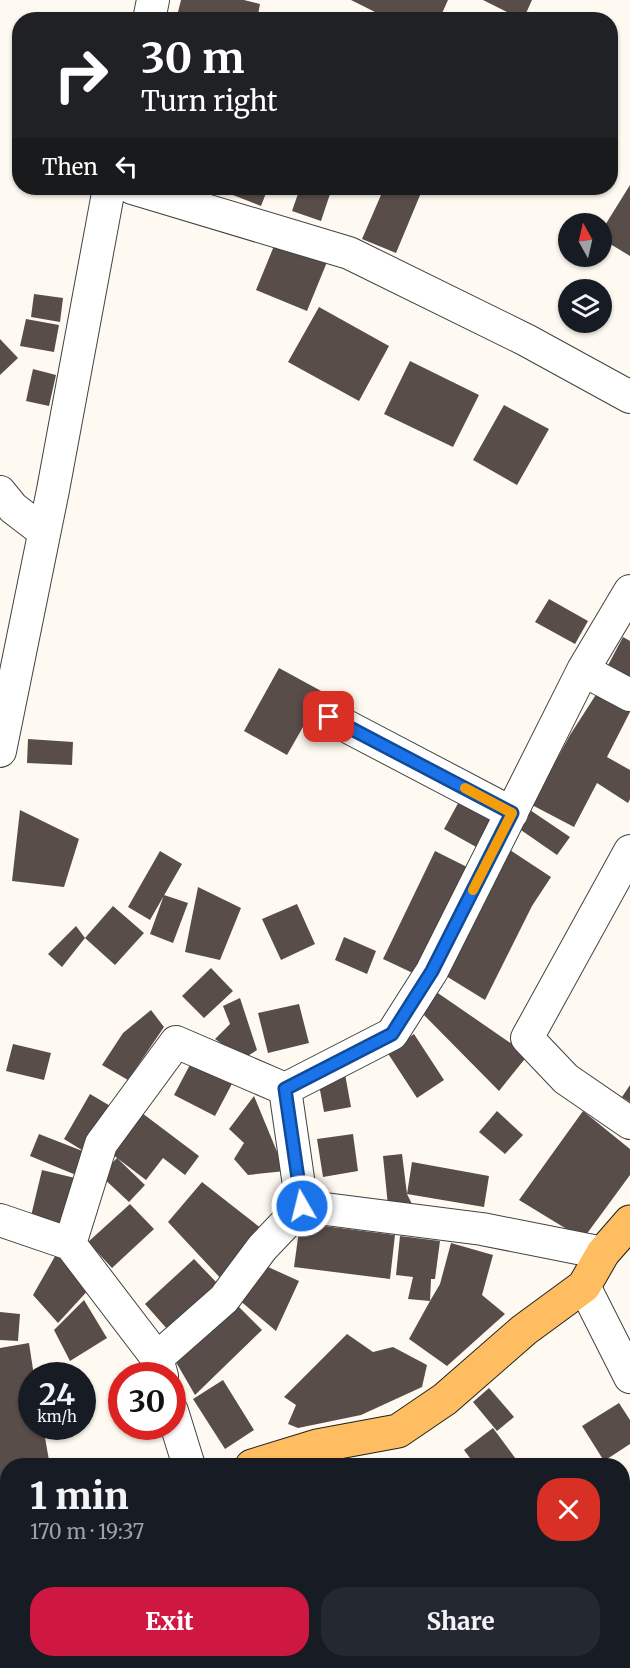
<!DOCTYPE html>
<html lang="en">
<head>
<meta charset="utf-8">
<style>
  body { margin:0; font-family:Merriweather,serif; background:#242831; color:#f1f3f6; height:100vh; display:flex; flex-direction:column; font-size:22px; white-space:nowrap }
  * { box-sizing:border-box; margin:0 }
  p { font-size:20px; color:#9ea1a6 }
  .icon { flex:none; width:33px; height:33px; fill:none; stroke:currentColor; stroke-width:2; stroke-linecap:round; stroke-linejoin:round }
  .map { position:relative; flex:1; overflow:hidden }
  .drawer { position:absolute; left:0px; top:1458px; width:630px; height:210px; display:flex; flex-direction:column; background:#171b24; border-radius:24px 24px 0 0; box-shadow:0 2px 4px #0004 }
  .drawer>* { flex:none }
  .guide { position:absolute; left:12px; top:12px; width:606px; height:183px; border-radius:24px; box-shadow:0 2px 4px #0004; background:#202124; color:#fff; overflow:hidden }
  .needle { width:39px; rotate:352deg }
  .tools { position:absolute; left:558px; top:213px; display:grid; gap:12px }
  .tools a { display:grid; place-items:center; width:54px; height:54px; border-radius:50%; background:#171b24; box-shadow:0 2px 4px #0004; font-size:30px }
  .speed { position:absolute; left:18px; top:1362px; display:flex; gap:12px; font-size:30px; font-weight:700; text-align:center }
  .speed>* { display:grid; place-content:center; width:78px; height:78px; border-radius:50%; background:#171b24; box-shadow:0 2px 4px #0004; line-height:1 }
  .speed small { font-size:15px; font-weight:400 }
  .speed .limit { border:9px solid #d22; background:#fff; color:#111 }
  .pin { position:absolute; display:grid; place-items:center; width:51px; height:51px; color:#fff; margin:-26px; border-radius:12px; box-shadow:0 3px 9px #0006 }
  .me { position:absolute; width:66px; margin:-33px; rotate:352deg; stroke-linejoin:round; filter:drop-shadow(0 0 4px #0008) }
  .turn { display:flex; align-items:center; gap:21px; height:126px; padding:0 30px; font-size:27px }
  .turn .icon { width:78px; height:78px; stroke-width:2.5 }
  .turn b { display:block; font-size:42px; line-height:51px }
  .then { display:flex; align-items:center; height:57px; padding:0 30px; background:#0003; gap:12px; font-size:22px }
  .round { display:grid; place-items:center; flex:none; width:63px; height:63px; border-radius:24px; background:#242831 }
  .overview { display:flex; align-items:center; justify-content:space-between; height:102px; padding:0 30px }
  h1 { font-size:36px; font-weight:800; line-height:45px }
  .button { display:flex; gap:12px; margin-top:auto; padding:12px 30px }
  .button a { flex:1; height:69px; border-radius:24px; background:#ce1841; color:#fff; font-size:24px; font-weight:800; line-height:69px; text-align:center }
  .button a+a { background:#242831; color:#f1f3f6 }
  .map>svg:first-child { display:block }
  .building { fill:#594d4a }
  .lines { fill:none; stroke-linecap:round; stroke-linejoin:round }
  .minor-casing { stroke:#424242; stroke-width:34 }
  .major-casing { stroke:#202020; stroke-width:35 }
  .minor { stroke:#fff; stroke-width:32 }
  .major { stroke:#ffbd61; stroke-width:33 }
  .route-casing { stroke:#114b97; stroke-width:15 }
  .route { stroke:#1a73e8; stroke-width:10 }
  .slow { stroke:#f59e0b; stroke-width:10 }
</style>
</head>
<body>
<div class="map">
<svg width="630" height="1668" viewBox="0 0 630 1668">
  <rect width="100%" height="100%" fill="#fffaf1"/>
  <path class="building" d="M181,0H244L260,4L257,20H176Z
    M351,0H448L439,20H391Z
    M483,0H532L523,20Z
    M630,185V256L602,239V230Z
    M215,188H268L261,206Z
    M300,188H332L321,221L292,211Z
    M384,188H423L396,253L362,239Z
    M276,241L327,262L307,311L256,290Z
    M34,294L63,298L60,322L31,317Z
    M319,307L389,346L359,401L288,362Z
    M26,319L59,325L54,352L20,346Z
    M0,339L18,358L0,375Z
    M410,361L479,395L453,447L384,414Z
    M33,369L56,375L49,406L26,401Z
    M504,405L549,429L517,485L473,460Z
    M549,599L588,621L575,644L535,622Z
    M623,637L630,641V682L606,669Z
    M279,668L323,692L287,755L244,731Z
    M597,693L630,712L607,757L630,770V799L628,803L597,783L574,827L532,805L570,735Z
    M28,739L73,742L72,765L27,763Z
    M462,796L496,815L478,848L444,829Z
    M20,810L79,839L64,887L12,881Z
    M530,810L570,837L557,855L518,828Z
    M510,850L551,877L532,906L485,1000L446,976Z
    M160,851L182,864L150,920L128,907Z
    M435,851L469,868L417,975L383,959Z
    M198,887L241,908L220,960L185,952Z
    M164,895L188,903L173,943L150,934Z
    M297,904L315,944L281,960L262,919Z
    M113,906L144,933L115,965L85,938Z
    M76,926L85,938L62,967L48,954Z
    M344,937L376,951L367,974L335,960Z
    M211,968L233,991L204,1018L182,996Z
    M432,989L528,1055L499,1091L424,1015Z
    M240,998L257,1050L243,1059L215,1039L230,1024L223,1006Z
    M299,1004L309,1043L268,1053L258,1013Z
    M151,1010L164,1027L128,1080L102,1065L123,1033Z
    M414,1034L444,1080L417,1098L387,1052Z
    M13,1044L51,1053L44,1080L6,1071Z
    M193,1059L234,1080L215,1116L174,1095Z
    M345,1074L351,1107L324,1112L318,1079Z
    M630,1085V1102L622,1097Z
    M90,1094L112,1107L85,1152L64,1139Z
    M254,1096L285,1171L248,1175L234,1159L244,1143L229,1129Z
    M497,1111L523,1135L505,1154L479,1132Z
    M583,1111L630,1149V1175L583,1239L519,1200Z
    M142,1113L199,1156L185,1175L163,1158L146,1180L117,1158L145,1185L129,1202L100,1175L117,1158L112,1154Z
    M39,1134L85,1152L76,1175L30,1156Z
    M353,1134L358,1171L323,1177L317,1139Z
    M402,1154L407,1194L412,1162L489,1176L484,1207L407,1194L412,1204L388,1206L383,1156Z
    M42,1170L75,1178L64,1224L31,1216Z
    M202,1182L262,1229L225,1283L168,1222Z
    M130,1204L154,1229L112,1268L88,1242Z
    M300,1223L395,1235L390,1279L294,1267Z
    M400,1236L440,1241L435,1279H431L430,1301L440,1284L451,1243L493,1255L482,1295L505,1314L447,1366L409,1339L430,1301L408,1299L413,1277L396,1275Z
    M58,1251L92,1286L58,1323L33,1295Z
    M194,1259L218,1284L168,1330L145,1304Z
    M266,1266L299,1281L276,1331L238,1299Z
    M84,1300L107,1338L70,1361L54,1330Z
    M236,1304L262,1330L195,1395L173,1357Z
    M0,1312L20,1314L18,1341L0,1340Z
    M347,1334L373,1352L393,1347L427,1365L422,1387L361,1415L298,1428L288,1424L296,1405L284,1397Z
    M29,1343L34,1376H32V1426H43L50,1466H8V1502L0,1503V1348Z
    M223,1380L254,1430L225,1449L193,1399Z
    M489,1388L514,1417L497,1431L473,1402Z
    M619,1403L630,1420V1444L604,1461L582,1426Z
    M493,1428L521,1466H476L464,1450Z
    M622,1544L630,1556L622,1560Z
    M8,1566V1660H20L0,1668V1570Z
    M630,1649V1668H627V1650Z
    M199,1660H220L225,1668H188Z
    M350,1660H383L385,1668H352Z
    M390,1660H445L447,1668H392Z
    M468,1660H508L510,1668H471Z
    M520,1660H554L556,1668H522Z"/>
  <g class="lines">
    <g class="minor-casing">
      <path id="minor" d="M149,20L153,0
        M132,188L349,253L526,340L630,397
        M0,492L13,508L43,531
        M583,670L630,695
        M329,717L512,813
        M0,751L53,490L109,188
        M630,851L527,1038L566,1079L630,1123
        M302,1206L482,1229L603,1253
        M0,1220L70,1244L157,1358L162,1376
        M70,1244L101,1144L176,1042L285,1089
        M584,1286L630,1377
        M157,1358L224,1299L262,1248L302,1206L285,1089L392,1034L432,971L583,670L630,591
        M172,1411L189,1466
        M622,1504L630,1499"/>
    </g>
    <g class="major-casing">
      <path id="major" d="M252,1466L317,1446L398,1431L445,1399L524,1330L584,1286L603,1253L630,1222
        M0,1527H8
        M269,1660L273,1668"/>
    </g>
    <use href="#minor" class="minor"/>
    <use href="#major" class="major"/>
  </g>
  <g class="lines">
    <g class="route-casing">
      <path id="route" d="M302,1206L285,1089L392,1034L432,971L512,813L329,717"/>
    </g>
    <use href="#route" class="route"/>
    <path class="slow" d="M465,788L512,813L473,890"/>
  </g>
</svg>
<div class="tools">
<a><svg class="needle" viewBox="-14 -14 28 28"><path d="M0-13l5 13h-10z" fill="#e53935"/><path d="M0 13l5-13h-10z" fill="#9ea1a6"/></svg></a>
<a><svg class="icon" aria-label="layers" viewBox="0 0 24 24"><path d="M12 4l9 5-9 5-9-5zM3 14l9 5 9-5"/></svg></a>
</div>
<div class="speed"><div>24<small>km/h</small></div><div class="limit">30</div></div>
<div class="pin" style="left:329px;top:717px;background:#d93025"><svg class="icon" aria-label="arrive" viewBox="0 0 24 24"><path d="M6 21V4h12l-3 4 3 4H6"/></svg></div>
<svg class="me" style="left:302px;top:1206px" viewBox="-20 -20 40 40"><circle r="17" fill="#1a73e8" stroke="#fff" stroke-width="3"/><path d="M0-11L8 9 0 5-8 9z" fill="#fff"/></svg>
<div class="guide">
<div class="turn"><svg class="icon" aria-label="right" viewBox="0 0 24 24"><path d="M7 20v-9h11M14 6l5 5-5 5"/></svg><div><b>30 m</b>Turn right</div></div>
<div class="then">Then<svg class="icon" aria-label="left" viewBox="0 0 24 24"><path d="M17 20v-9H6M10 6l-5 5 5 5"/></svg></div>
</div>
<section class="drawer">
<div class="overview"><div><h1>1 min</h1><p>170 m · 19:37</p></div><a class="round" style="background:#d93025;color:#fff"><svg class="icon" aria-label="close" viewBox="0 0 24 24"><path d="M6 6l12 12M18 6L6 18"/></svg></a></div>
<div class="button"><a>Exit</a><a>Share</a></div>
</section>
</div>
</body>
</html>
